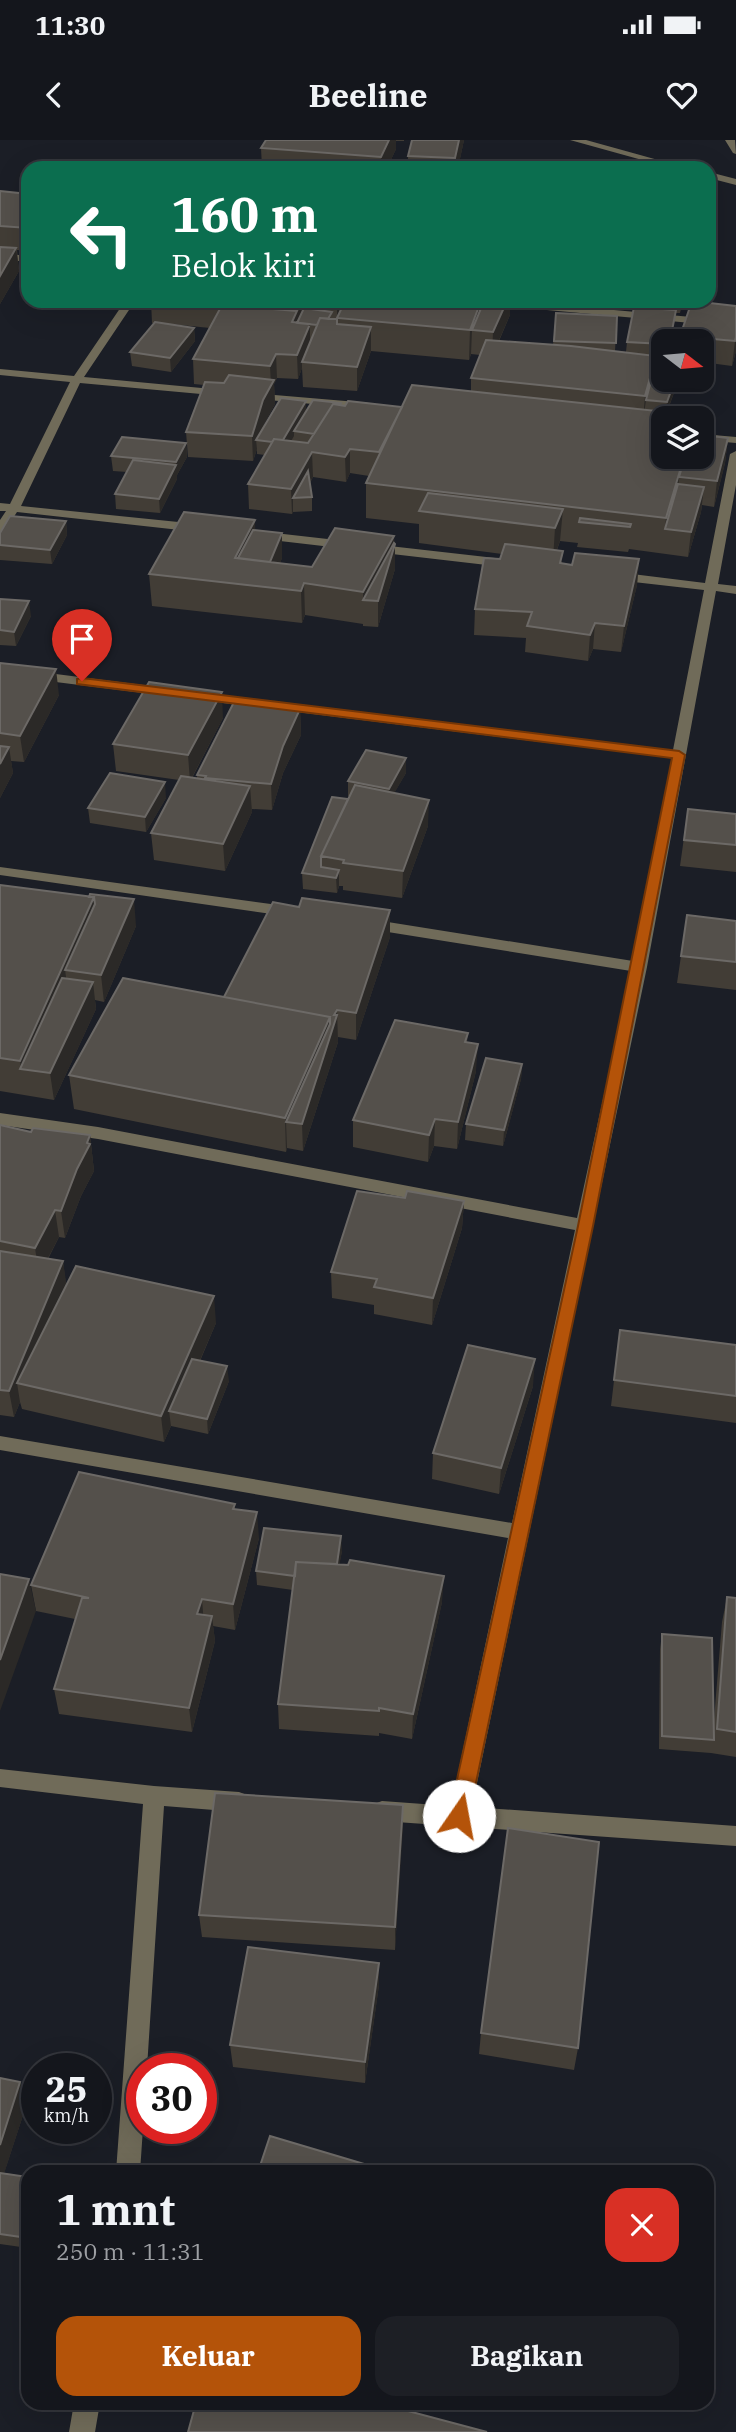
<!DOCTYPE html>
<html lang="id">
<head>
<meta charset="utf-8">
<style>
  body { margin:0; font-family:"IBM Plex Serif",serif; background:#1d1f25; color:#f1f3f6; height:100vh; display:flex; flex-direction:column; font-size:26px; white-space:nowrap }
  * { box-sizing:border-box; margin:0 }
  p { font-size:23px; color:#9d9fa3 }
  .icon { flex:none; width:38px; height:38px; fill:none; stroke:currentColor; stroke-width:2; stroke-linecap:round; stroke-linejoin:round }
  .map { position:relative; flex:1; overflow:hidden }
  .drawer { position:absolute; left:21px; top:2025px; width:693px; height:245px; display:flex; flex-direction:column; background:#14161c; border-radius:21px; box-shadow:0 7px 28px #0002,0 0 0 2px #33353b }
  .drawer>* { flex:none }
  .banner { position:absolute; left:21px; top:21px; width:695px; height:147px; border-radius:21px; box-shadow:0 7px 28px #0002,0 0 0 2px #33353b; background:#0b6e4f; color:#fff; overflow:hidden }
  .needle { width:46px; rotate:106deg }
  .buttons { position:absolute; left:651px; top:189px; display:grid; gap:14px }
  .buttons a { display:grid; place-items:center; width:63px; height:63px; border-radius:14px; background:#14161c; box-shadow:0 7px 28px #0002,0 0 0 2px #33353b; font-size:35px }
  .speed { position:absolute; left:21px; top:1913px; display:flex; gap:14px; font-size:35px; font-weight:700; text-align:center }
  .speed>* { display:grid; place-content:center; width:91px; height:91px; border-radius:50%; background:#14161c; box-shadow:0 7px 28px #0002,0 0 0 2px #33353b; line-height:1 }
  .speed small { font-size:18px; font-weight:400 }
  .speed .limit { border:10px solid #d22; background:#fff; color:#111 }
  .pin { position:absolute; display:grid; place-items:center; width:60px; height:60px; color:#fff; margin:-72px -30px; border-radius:50% 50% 50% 0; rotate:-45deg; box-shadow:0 0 7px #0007 }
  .pin .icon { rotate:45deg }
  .me { position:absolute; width:77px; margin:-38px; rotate:12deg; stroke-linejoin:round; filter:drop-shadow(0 0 5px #0008) }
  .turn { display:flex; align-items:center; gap:24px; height:147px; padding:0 35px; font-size:32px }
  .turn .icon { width:91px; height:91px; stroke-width:2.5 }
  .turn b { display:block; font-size:49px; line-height:60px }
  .round { display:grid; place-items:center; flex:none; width:74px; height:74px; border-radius:21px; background:#1d1f25 }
  .head { display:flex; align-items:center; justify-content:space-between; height:119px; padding:0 35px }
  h1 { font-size:42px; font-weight:700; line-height:52px }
  .cta { display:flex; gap:14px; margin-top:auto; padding:14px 35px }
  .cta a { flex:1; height:80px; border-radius:21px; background:#b45309; color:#fff; font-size:28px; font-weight:700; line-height:80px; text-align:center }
  .cta a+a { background:#1d1f25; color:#f1f3f6 }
  .status { display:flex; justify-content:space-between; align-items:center; height:49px; padding:0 35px; background:#14161c; direction:ltr }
  .status svg { height:19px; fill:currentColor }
  header { display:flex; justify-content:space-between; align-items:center; height:91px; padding:0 35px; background:#14161c; font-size:32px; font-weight:700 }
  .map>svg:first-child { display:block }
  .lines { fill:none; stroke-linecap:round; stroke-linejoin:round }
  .street { fill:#706b59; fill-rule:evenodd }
  .wall { fill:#423d36; fill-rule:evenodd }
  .shaded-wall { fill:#2b2927 }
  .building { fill:#54504b; stroke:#6c6966; stroke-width:2 }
  .route { fill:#b45309; stroke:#753606; stroke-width:2 }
</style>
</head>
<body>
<div class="status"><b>11:30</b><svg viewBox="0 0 49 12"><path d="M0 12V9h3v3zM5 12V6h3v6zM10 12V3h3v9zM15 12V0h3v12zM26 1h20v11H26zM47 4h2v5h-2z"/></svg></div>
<header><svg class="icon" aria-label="back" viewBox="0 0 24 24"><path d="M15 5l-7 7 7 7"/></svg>Beeline<svg class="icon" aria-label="heart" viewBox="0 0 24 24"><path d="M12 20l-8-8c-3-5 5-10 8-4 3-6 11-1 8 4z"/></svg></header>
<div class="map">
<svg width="736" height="2292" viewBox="0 0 736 2292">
  <rect width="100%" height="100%" fill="#1b1e26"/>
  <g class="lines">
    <path class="street" d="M570,0H586L687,28H671Z
      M725,0H735L736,14L733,13Z
      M709,32L736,39V45L709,38Z
      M0,113L28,116V122L0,119Z
      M125,161H135L84,237L223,250L229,253L223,256L80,243L21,366L198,384L204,388L198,392L17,372L4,392L0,393V380L6,371H0V363L10,364L70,242L0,235V229L74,236Z
      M474,161H514L736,181V187L479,164Z
      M251,253L369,263L375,266L369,269L247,258V254Z
      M702,294L736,297V303L702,300Z
      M736,311V345L718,444L736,446V454L716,451L647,827L472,1667L736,1686V1706L382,1681L374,1678L371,1671L374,1664L382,1661L451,1666L508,1398L0,1310V1296L512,1383L575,1090L98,999L0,985V973L98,987L577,1078L631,831L369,789L362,784L369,779L633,821L672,618L198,560L191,556L198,552L673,610L704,450L616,440L610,436L616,432L705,443L730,314Z
      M257,391L504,419L510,423L504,427L253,398L251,395Z
      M0,527L167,548L174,552L167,556L0,535Z
      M0,727L293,767L300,772L293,777L0,735Z
      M0,1629L154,1646L239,1652L247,1655L250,1662L247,1669L239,1672L164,1666L147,1928H142L143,1988L140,2032H116L143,1664L0,1647Z
      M74,2263H100L95,2292H69Z"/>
  </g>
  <path class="wall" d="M266,0H404V1H396V9L387,28H262L261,8Z
    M412,0H464L458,28H408V16Z
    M0,51L28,54V111L17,110L19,131L0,164Z
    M151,161H510V175L499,201L553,205L556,173L617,176L615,211L626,212L627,202L635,163L621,161H683L680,173H675L674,184L663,201V218H656L655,226L678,242L667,272L663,317L728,298L725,323L714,367L702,365L701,372L688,417L629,409L628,412L577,407L578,403L560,401L557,410L562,423L572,425L639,419L637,445L621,512L593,509L588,521L525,512L526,498L474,495L475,469L502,414L419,403V384L366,378V343L369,336L350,333L346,342L313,337L310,343L312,357V371L293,372L292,374L249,369L248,344L265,315L257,314V309L253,321L188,317L186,292L204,245L194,244L193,219L210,188L170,184L194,188L195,201L171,232L132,226L130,212L154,183H152ZM371,211L469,220L471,214L480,215L471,238V251L402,267L341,265L306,271L262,290L264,284L275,264L274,244L277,238L298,239L302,228L303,247L357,251Z
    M736,166V211L732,226L702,222V201H680V196Z
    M186,303L187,317L177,335V339L160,373L116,369L115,354L127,332L113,331L111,316Z
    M255,380V390L282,393V418L280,423L312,427L394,396L395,429L378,487L363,486V484L305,475L302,483L152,466L149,434Z
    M66,381L67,395L52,424L0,420V393Z
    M0,459L31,476L16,506L0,505Z
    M0,523L59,555L24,622L11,621L13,633L0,658Z
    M300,569L301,595L283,633L272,670L252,669V672L225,731L154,720L151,693L179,640L116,631L113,604L223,578L192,638H197V635Z
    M406,618V633L394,653L428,686L402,758L343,750V746H339L337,753L303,749L302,733L350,656H348V641Z
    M166,658L146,692L90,683L88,668Z
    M688,669L736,674V732L680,726Z
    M0,745L136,786L104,862L95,860L96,869L54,960L0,951Z
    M736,781V850L677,843L681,816Z
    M390,797L356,900L338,897V902L303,1011L287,1008L286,1012L74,969L69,935L224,857Z
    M468,893L467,902L476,931L457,1009L434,1006L428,1022L353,1007V980Z
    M522,924L521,939L503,1006L465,1000L466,984Z
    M0,985L31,992L90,995L94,1031L81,1056L65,1098L59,1097L48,1119L63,1121L66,1146L216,1183L200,1221L229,1241L208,1294L171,1286L164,1302L22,1269L20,1262L14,1277L0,1275Z
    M405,1058L464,1061L462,1088L432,1185L374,1174V1165L332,1158L331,1132Z
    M620,1190L736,1205V1283L611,1266Z
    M533,1246L499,1354L432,1339L433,1313Z
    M235,1364V1369L259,1398L235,1490L213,1486L215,1501L192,1592L59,1574L54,1549L75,1479L36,1471L31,1445Z
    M342,1411L339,1425L442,1462L412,1599L379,1593V1596L279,1589L278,1564L293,1450L257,1445L256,1431Z
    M727,1457L736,1458V1617L711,1613L659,1609L660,1509L662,1494L714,1579L722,1482Z
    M403,1665L395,1810L202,1797L199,1775Z
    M379,1823V1845L365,1943L233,1927L230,1905Z
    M481,1893L578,1908L574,1930L479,1914Z
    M0,1938L20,1942L27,1963L4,2033L28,2037V2108L0,2104Z"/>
  <path class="shaded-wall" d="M389,0H396V9L387,28H381V17Z
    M459,0H464L458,28H455V18Z
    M16,108L19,131L0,164V136Z
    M299,161H305V180L297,196L292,182L297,171V165Z
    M337,161H345L337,178V182Z
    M481,161H490L472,190L471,214L469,220L470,190Z
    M507,161H510V175L492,216L493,192Z
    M310,184V208L302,222V228L298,239L297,215Z
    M371,187V211L357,251V227Z
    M194,188L195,201L171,232L170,218Z
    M736,197V211L732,226L735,201Z
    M276,214L277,238L274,244L275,264L264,284L259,300H256L257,309L253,321L252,296L263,260L271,245L270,226Z
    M656,216L654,240L646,260L643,281L645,256Z
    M675,240H678V242L665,276L667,262Z
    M306,261V275L294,291V296L282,317V303Z
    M728,298L725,323L714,367L717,341Z
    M186,303L187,317L177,335V339L160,373L159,359L176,326V322Z
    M350,309V333L346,342L345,317Z
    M312,312L313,337L301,358H293V372L292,374L291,349Z
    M684,317H689L679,337L677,362L665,389L666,378Z
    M704,347L701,372L688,417L691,392Z
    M563,369L560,401L553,420L555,388Z
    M255,380L256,412L249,426L235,418Z
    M66,381L67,395L52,424L50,410Z
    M282,393V418L271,447L268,428Z
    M394,396V409L395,404V429L378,487V461L363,460V452Z
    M639,419L637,445L621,512L624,486Z
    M304,443L305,475L302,483L301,451Z
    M29,461L31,476L16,506L14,492Z
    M595,483L593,509L588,521L590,495Z
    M56,529L59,555L24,622L20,596Z
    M222,552L223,578L190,641L188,615Z
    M300,569L301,595L283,633L272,670L271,644L283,606Z
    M9,607L13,633L0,658V624Z
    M406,618V633L388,664L389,649Z
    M165,642L166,658L146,692L145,677Z
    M250,646L252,672L225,731L223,704Z
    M429,660L428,686L402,758L403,731Z
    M339,730V746L337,753L336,738Z
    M94,757L98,791L65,830L69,857L21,929L20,921Z
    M134,759L136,786L104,862L101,835Z
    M390,770V797L356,900V873Z
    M93,842L96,869L54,960L50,933Z
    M337,870L338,902L303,1011L302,984L286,982L287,1008L286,1012L285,978L330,877L334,875Z
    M478,904L476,931L457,1009L458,982Z
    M522,924L521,939L503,1006L504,990Z
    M435,979L434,1006L428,1022L429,995Z
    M90,995L94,1031L81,1056L65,1098L61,1071Z
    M464,1061L462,1088L432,1185L433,1158Z
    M55,1070L59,1097L39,1135L35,1108Z
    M63,1121L67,1148L17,1243L20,1262L14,1277L9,1251Z
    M214,1156L216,1183L177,1273L169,1271L171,1286L164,1302L161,1276Z
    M535,1219L533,1246L499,1354L501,1328Z
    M227,1226L229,1241L208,1294L207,1279Z
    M257,1372L259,1398L235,1490L233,1464Z
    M341,1396L342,1411L335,1450V1435Z
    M444,1436L442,1462L412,1599L413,1574Z
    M29,1439L36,1471L0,1571V1520Z
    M202,1459L204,1485L197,1474Z
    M212,1476L215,1501L192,1592L189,1568Z
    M403,1665V1688L395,1810V1787Z
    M379,1823V1845L365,1943V1922Z
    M20,1942L27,1963L2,2040L0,2034V2005Z"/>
  <path class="building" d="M266,0H389L381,17L261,8Z
    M412,0H459L455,18L408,16Z
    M0,51L28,54V88L0,86Z
    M0,107L16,108L0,136Z
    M245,161H299L297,165Z
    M345,161H481L470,190L337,178Z
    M484,161H507L493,192L472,190Z
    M692,161L736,166V197L735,201L680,196Z
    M222,165L297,171L292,182L310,184L297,215L276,214L270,226L193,219Z
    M634,167L676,170L670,201H663V204L627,202Z
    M304,168L332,172L328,179L320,178L317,185L297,183Z
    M556,173L617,176L616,203L554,201Z
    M320,178L337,179V184L371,187L357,227L302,222Z
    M155,182L194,188L170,218L130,212Z
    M486,200L571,206L656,216L645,256L471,238Z
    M655,225L663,226V240H675L667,262L646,260Z
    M229,235L274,240L263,260L252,296L186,292L205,242L224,243Z
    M412,245L695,275L694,278H663V317H684L666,378L366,343Z
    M281,258L306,261L283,300L274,299L272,302L256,300Z
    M313,260L341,263L340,265L333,264L314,294L294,291Z
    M348,261L402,267L379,312L350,309L345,317L312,312L291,349L248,344L274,299L308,303L333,264L345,266Z
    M702,295L728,298L717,341L679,337L685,317H702Z
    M122,297L186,303L176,322L111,316Z
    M133,320L176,325L159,359L115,354Z
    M308,331L312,357L293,358Z
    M678,344L704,347L691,392L665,389Z
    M428,353L563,369L555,388L419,371Z
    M184,372L255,380L235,418L312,427L335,388L394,396L363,452L304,443L301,451L149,434Z
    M10,376L66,381L50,410L0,405V393Z
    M580,378L631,384L630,387L579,382Z
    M253,390L282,393L270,422L238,418Z
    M394,403L395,404L378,461L363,460Z
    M505,404L563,411L560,423L572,425L575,413L639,419L624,486L595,483L590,495L527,486L532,472L475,469L484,418L500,419Z
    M0,459L29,461L14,492L0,490Z
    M0,523L56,529L20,596L0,593Z
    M149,542L222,552L188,615L113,604Z
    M235,560L300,569L283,606L271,644L205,638L206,636L197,635Z
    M0,606L9,607L0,624Z
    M366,610L406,618L389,649L348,641Z
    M110,633L165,642L145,677L88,668Z
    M181,636L250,646L223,704L151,693Z
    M355,645L429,660L403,731L343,723L344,720L321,716Z
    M332,657L348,659L321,716V727L339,730L336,738L302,733Z
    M688,669L736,674V705L684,700Z
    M0,745L94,757L20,921L0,918Z
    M90,754L134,759L101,835L65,830L95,764L94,757H89Z
    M302,758L390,770L356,873L337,870L334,875H337L302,984L286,982L330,884V877L224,857L273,762L299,767Z
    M687,775L736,781V822L681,816Z
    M62,838L93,842L50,933L20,929Z
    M123,838L330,877L285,978L69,935Z
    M395,880L468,893L465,902L478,904L458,982L435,979L429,995L353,980Z
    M486,918L522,924L504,990L466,984Z
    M0,985L31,992L33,988L90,995L87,1003L90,1004L77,1029L61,1071L55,1070L35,1108L0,1101Z
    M357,1051L405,1058L407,1051L464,1061L433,1158L374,1147L377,1139L331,1132Z
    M0,1111L63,1121L9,1251L0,1250Z
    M76,1126L214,1156L161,1276L17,1243Z
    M620,1190L736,1205V1256L614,1240Z
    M468,1205L535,1219L501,1328L433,1313Z
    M192,1219L227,1226L207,1279L169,1271Z
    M79,1332L235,1364L233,1369L257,1372L233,1464L202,1459L197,1474L212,1476L189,1568L54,1549L82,1458H89L31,1445Z
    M264,1388L341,1396L337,1424L296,1422L295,1436L256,1431Z
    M350,1420L444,1436L413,1574L379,1568V1571L278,1564L296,1422L348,1425Z
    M0,1434L29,1439L0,1520Z
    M727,1457L736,1458V1592L717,1589Z
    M662,1494L712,1498L714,1600L662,1596Z
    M215,1653L403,1665L395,1787L199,1775Z
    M508,1688L599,1702L578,1908L481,1893Z
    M248,1807L379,1823L365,1922L230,1905Z
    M0,1938L20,1942L0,2005Z
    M270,1996L391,2032H258Z
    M0,2033L28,2037V2098L0,2094Z
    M196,2263H378L487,2292H188Z"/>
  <path class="route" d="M82,538L679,611L685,615L593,1086L469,1676L466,1682L459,1685L452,1682L449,1676L578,1086L672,618L77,544V539Z"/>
</svg>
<div class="buttons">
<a><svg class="needle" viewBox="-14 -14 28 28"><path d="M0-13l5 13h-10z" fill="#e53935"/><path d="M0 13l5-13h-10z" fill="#9d9fa3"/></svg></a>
<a><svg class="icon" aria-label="layers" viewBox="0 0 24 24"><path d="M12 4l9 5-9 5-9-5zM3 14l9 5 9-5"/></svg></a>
</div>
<div class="speed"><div>25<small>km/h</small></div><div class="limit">30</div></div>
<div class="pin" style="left:82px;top:541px;background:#d93025"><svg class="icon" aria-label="arrive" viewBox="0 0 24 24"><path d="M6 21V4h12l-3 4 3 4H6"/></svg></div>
<svg class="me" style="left:459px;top:1676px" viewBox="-20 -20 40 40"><circle r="19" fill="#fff"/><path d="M0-13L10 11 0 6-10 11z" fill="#b45309"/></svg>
<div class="banner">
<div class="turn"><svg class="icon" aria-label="left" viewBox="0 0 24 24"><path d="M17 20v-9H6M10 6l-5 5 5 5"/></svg><div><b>160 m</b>Belok kiri</div></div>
</div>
<section class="drawer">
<div class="head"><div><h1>1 mnt</h1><p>250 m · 11:31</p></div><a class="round" style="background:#d93025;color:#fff"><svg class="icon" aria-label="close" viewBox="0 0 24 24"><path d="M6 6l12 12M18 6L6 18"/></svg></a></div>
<div class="cta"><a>Keluar</a><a>Bagikan</a></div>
</section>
</div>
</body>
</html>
